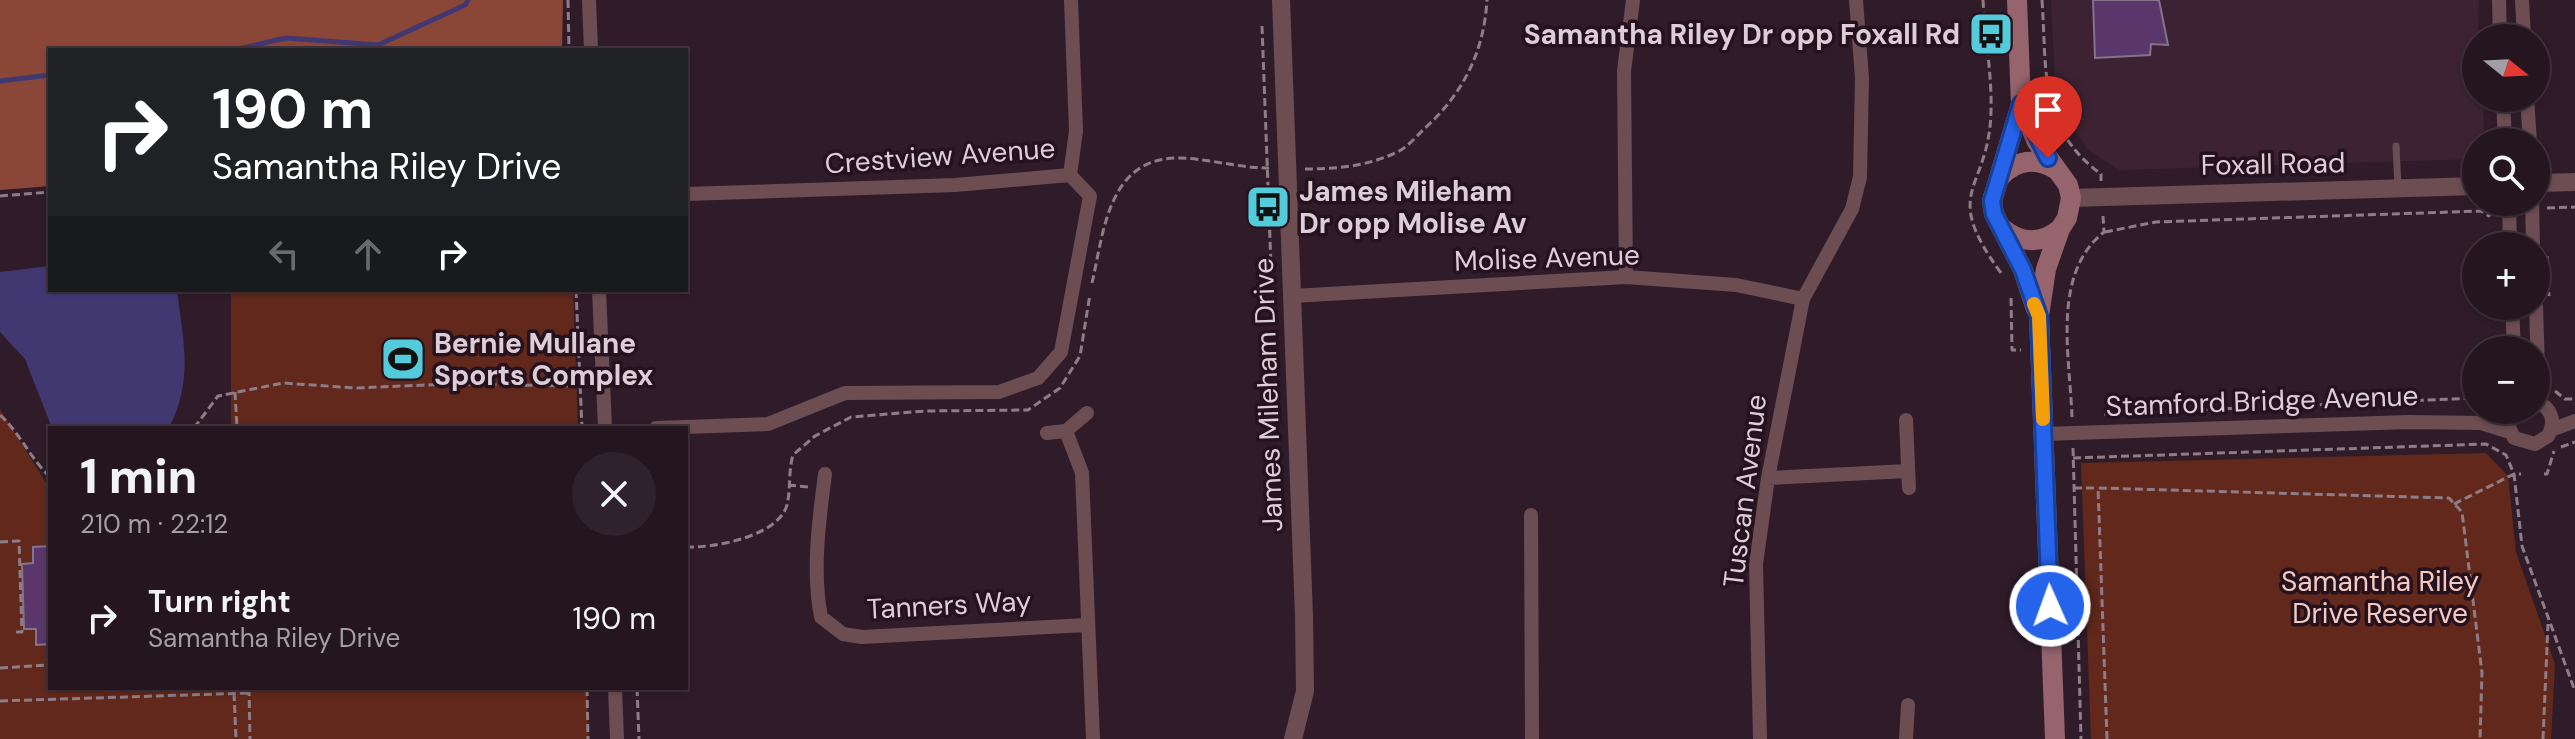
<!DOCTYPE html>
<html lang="en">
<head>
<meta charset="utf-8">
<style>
  body { margin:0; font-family:"DM Sans",sans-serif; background:#30222c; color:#f1f3f6; height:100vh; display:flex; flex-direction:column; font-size:30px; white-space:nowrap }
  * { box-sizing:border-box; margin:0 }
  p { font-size:26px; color:#a39fa4 }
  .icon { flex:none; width:44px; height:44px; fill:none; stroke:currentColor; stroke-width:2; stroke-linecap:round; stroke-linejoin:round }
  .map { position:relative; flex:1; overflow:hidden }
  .drawer { position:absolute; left:48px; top:426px; width:640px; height:264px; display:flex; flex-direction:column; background:#24151f; border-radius:0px; box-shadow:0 2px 6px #0004,0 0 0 2px #41343d }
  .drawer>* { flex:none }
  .banner { position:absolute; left:48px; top:48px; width:640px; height:244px; border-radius:0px; box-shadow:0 2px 6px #0004,0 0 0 2px #41343d; background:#202124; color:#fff; overflow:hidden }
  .needle { width:52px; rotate:108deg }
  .fabs { position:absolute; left:2462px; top:24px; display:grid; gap:16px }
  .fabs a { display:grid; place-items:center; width:88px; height:88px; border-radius:50%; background:#24151f; box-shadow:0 2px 6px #0004,0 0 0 2px #41343d; font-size:40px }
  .pin { position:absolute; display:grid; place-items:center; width:68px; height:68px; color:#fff; margin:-82px -34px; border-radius:50% 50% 50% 0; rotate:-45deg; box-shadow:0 0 8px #0007 }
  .pin .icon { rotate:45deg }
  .me { position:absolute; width:88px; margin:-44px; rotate:358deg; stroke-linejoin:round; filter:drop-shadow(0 0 6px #0008) }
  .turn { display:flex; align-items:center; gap:28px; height:168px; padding:0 32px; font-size:36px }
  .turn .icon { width:104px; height:104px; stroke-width:2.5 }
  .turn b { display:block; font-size:56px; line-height:68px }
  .lanes { display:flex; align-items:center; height:76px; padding:0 32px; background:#0003; justify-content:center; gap:40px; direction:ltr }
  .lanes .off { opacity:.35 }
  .round { display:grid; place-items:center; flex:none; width:84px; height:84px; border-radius:42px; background:#30222c }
  .overview { display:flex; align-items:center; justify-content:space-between; height:136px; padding:0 32px }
  h1 { font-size:48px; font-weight:800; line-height:60px }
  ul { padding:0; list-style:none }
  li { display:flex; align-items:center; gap:24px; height:112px; padding:0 32px }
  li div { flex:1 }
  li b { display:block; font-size:30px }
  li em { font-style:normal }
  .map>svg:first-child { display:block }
  .built { fill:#3d2233 }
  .green { fill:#61281b }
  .forest { fill:#8a4637 }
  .water { fill:#413872 }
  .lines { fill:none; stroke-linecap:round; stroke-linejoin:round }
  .stream { stroke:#413872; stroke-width:5 }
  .building { fill:#5a366b; stroke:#83738b; stroke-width:2 }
  .path { stroke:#8e7d87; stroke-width:3; stroke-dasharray:8 4; stroke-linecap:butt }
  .service { stroke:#6c4d52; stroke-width:7 }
  .minor { stroke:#6c4d52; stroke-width:14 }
  .tertiary { stroke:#6c4d52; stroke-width:18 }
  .secondary { stroke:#95646d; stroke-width:20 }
  .route-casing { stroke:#184099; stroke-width:20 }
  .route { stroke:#2563eb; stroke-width:14 }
  .slow { stroke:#f59e0b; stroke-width:14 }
  .labels { text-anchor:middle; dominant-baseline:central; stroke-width:7; stroke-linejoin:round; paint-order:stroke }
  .poi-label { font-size:28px; font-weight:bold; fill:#dcced6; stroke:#26121f; text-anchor:start }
  .street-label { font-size:28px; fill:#dcced6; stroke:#26121f }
  .park-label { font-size:28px; fill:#f4cac0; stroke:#26121f }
</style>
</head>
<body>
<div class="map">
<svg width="2575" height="739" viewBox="0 0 2575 739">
  <rect width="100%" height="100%" fill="#301c29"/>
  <path class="built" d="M2051,0H2479L2476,98H2483L2484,142H2476L2474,159L2119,170L2088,150L2067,119L2055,81Z"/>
  <path class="green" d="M231,290H573L578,428H231Z
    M0,409L50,489V688H587L589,739H0Z
    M2486,453L2508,476L2516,552L2555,664L2551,739H2091L2081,463Z"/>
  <path class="forest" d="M0,0H563L562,50H50V186L0,190Z"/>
  <path class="water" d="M50,266V290H177C183,342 194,379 169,428H52L25,359L0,332V272Z"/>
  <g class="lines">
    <path class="stream" d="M233,50L286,38L378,45L465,5L468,0
      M0,81L50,75"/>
  </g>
  <path class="building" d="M2093,0H2159L2168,45L2151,44L2150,55L2095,58Z
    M50,546V644L36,645V629H24L22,564L33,563V547Z"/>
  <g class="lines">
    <path class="path" d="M568,0L569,50
      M1983,0C1985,37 1992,75 1991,111C1989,193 1939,188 2001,273
      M2042,0C2047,70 2038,128 2101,174V181
      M1262,26L1271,266
      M2540,44L2542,92
      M1305,169C1337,169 1371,166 1401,150C1409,145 1417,136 1424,129C1463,94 1484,52 1487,0
      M0,196L50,192
      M2547,208L2575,207
      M2105,232L2156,222L2481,211L2489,216L2492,211
      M2547,256L2549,296
      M1092,283C1104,231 1108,159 1177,158C1207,158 1238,168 1269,168
      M576,290L582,428
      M2011,298L2012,350H2021
      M2555,391L2565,399H2575
      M235,392L237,428
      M2104,414L2476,398
      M0,415C20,433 30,458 50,477
      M2072,417C2070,357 2051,274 2104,232L2103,216
      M194,428L218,396L283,383L356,388L449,384L580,386
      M2561,447L2575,442
      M2073,448L2081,739
      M2073,458L2486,444L2506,455L2514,474L2522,546L2575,691
      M2544,474H2547L2554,451
      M788,485L808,487
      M2074,488H2098
      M2454,504L2514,474H2521
      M0,542L19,541L22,632H14
      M686,547C713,548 778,537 787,505C791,489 788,472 793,455L815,436L851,417L925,411L1028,410L1060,388L1080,356L1090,294
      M0,668L50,665
      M249,688L250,739
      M587,688L588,739
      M637,688L639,739
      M234,693L236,739
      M0,701L249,693
      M2107,739L2098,488L2449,498L2462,512L2482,673L2480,739
      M2543,739L2548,624"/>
    <path class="service" d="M2396,146L2398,187"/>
    <path class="minor" d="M589,0L591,50
      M2499,0L2500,38
      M2522,0L2524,38
      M2503,98L2505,142
      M2527,98L2530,142
      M686,194L955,185L1070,175L1076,131L1071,0
      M2509,202L2510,246
      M2532,202L2533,246
      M1626,277L1624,71L1633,0
      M599,290L605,428
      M1292,296L1626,277L1736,285L1803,299
      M2512,306L2514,350
      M2536,306L2539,402
      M2512,410L2508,425L2514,438L2535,444L2548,436C2556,421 2552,408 2536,401
      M1906,420L1909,488
      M656,428L768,424L845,393L999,392L1038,378L1061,352L1090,196L1070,175
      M2551,430L2575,421
      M1066,431L1082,473L1093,739
      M1047,433L1066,431L1087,413
      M2043,434L2409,422L2481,423L2510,432
      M825,474C819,520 812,571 821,617L843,634L862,637L1086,625
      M1768,478L1908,471
      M1531,515L1532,739
      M615,688L617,739
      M1760,739L1756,564L1768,478L1803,299L1852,209L1860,177L1862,78L1856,0
      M1906,739L1908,705"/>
    <path class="tertiary" d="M1281,0L1304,616L1305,691L1293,739
      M2536,183L2575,182
      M2071,198L2476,186"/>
    <path class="secondary" d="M2017,0L2021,104L1992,201L1994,214L2023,270L2036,309
      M2021,104L2037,142L2068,185L2071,198L2067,218L2060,229L2046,269L2039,316L2055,739
      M2001,176C2016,160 2036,157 2055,169
      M2003,229C2021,244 2042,244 2060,229"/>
  </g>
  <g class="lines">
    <g class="route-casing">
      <path id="route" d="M2048,158L2021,104L1992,201L1994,214L2023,270L2039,316L2050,606"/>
    </g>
    <use href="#route" class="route"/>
    <path class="slow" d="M2034,304L2039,316L2043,419"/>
  </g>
  <defs>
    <g id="bus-square" transform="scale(2.3)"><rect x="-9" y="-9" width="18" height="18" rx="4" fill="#53cbdb" stroke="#26121f"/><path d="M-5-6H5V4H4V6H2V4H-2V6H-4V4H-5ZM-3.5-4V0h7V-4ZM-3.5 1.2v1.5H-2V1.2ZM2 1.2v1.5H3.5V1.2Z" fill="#111"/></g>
    <g id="stadium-square" transform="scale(2.3)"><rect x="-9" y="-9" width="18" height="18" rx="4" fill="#53cbdb" stroke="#26121f"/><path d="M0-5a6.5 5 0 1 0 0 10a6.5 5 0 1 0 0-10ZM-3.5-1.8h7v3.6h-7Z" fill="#111"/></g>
  </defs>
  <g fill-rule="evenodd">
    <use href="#bus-square" x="1991" y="34"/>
    <use href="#bus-square" x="1268" y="207"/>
    <use href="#stadium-square" x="403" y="359"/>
  </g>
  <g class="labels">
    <g class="poi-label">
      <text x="1960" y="34" text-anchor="end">Samantha Riley Dr opp Foxall Rd</text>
      <text x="1299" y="191">James Mileham<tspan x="1299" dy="32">Dr opp Molise Av</tspan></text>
      <text x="434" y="343">Bernie Mullane<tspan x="434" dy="32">Sports Complex</tspan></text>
    </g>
    <g class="street-label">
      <text transform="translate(940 156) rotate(-4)">Crestview Avenue</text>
      <text transform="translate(2273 164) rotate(-1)">Foxall Road</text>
      <text transform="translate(1547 258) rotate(-2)">Molise Avenue</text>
      <text transform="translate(1268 395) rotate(-92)">James Mileham Drive</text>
      <text transform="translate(2262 401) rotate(-2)">Stamford Bridge Avenue</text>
      <text transform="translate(1745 491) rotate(-83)">Tuscan Avenue</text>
      <text transform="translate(949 605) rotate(-3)">Tanners Way</text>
    </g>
    <g class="park-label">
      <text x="2380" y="581">Samantha Riley<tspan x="2380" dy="32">Drive Reserve</tspan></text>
    </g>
  </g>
</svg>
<div class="fabs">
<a><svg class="needle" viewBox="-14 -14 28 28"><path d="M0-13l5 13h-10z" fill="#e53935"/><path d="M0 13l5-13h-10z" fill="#a39fa4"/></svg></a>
<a><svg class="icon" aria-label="search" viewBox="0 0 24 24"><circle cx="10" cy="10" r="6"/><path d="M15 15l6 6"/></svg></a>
<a>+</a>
<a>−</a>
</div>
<div class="pin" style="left:2048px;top:158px;background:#d93025"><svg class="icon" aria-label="arrive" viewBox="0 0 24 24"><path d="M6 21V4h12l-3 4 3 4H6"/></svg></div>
<svg class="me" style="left:2050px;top:606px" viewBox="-20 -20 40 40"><circle r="17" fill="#2563eb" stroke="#fff" stroke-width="3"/><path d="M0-11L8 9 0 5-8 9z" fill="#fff"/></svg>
<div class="banner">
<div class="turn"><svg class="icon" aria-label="right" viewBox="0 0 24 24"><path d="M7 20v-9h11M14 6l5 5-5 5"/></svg><div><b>190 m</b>Samantha Riley Drive</div></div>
<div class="lanes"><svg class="icon off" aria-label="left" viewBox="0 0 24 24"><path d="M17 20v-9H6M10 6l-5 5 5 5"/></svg><svg class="icon off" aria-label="ahead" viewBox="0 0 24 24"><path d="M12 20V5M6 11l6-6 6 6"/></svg><svg class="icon" aria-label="right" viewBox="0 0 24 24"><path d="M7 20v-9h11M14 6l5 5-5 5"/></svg></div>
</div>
<section class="drawer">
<div class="overview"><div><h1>1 min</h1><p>210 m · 22:12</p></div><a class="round"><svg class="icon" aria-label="close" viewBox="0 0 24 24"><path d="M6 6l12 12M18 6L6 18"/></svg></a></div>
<ul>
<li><svg class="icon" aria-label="right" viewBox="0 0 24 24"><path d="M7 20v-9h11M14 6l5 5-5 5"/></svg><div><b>Turn right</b><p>Samantha Riley Drive</p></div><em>190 m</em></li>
</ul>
</section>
</div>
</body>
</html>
